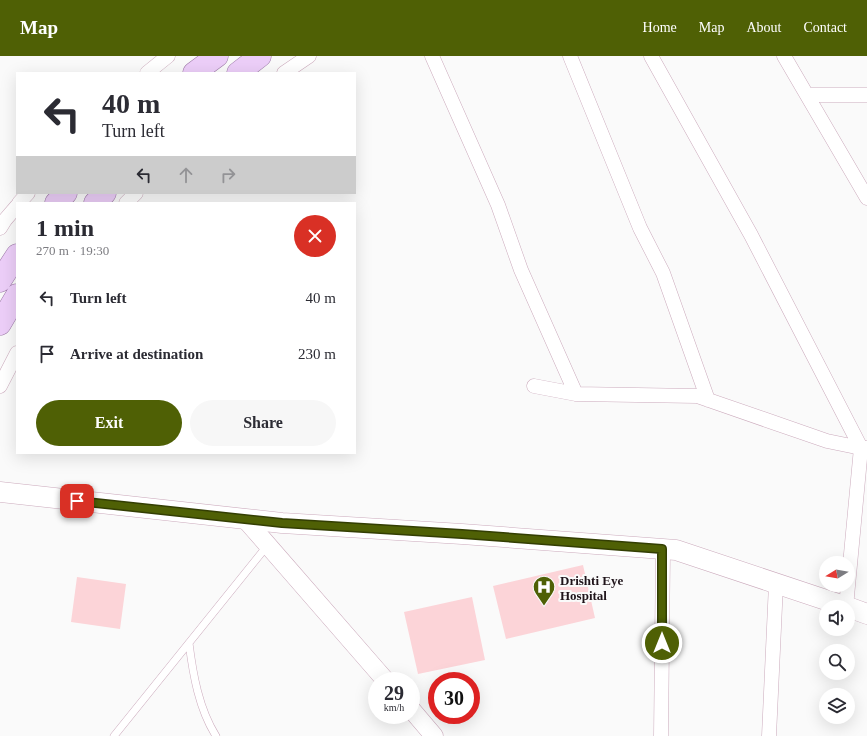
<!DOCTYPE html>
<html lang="en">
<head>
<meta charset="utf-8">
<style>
  body { margin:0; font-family:"Times New Roman",serif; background:#f7f7f7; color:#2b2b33; height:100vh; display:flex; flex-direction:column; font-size:15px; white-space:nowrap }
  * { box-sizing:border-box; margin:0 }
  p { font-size:13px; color:#7c7c81 }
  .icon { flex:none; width:22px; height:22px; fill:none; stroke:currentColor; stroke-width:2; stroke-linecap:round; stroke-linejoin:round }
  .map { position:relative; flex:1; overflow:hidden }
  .panel { position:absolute; left:16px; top:146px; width:340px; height:252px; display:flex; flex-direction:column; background:#fff; border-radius:0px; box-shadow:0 4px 16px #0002 }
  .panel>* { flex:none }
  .guide { position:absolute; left:16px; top:16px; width:340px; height:122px; border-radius:0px; box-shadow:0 4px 16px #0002; background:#fff; color:#2b2b33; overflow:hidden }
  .needle { width:26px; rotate:259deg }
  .tools { position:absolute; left:819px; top:500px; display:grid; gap:8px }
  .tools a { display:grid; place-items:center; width:36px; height:36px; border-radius:50%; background:#fff; box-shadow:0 4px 16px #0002; font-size:20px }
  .speed { position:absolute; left:368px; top:616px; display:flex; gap:8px; font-size:20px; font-weight:700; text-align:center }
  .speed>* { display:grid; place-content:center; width:52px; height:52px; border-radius:50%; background:#fff; box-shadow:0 4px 16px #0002; line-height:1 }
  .speed small { font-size:10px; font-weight:400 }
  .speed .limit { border:6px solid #d22; background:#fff; color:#111 }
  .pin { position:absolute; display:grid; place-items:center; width:34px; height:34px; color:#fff; margin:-17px; border-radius:8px; box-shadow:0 2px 6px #0006 }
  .me { position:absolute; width:44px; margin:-22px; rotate:0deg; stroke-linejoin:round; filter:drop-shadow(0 0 3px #0008) }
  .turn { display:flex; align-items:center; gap:14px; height:84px; padding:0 20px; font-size:18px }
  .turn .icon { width:52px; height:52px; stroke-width:2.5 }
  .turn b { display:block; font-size:28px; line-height:34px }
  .lanes { display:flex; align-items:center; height:38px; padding:0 20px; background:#0003; justify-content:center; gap:20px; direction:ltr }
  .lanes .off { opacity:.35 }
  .round { display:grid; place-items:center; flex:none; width:42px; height:42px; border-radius:21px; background:#f7f7f7 }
  .head { display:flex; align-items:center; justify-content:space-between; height:68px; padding:0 20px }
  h1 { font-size:24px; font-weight:600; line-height:30px }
  .cta { display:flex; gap:8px; margin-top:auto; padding:8px 20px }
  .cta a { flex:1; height:46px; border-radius:24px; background:#4f6005; color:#fff; font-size:16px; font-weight:600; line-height:46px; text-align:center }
  .cta a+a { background:#f7f7f7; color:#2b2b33 }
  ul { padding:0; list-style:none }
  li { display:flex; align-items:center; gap:12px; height:56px; padding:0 20px }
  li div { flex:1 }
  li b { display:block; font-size:15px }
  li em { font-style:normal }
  header { display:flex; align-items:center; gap:24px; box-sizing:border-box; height:56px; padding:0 20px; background:#4f6005; color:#fff }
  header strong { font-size:19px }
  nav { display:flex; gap:22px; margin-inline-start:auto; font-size:14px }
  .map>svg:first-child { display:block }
  .building { fill:#fcd4d8 }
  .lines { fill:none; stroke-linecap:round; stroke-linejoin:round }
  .service-casing { stroke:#ccabbd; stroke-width:8 }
  .minor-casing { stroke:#ccabbd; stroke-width:15 }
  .tertiary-casing { stroke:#ccabbd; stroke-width:19 }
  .secondary-casing { stroke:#ccabbd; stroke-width:21 }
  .primary-casing { stroke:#9c78a7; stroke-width:23 }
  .service { stroke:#fff; stroke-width:7 }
  .minor { stroke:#fff; stroke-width:14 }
  .tertiary { stroke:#fff; stroke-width:18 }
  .secondary { stroke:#fff; stroke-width:20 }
  .primary { stroke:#eccef8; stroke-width:22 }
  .route-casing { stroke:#333e03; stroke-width:10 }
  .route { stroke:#4f6005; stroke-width:7 }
  .labels { text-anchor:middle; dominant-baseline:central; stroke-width:4; stroke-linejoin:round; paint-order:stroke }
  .poi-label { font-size:13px; font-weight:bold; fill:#1f141a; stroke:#fafafa; text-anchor:start }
</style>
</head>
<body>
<header>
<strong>Map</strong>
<nav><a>Home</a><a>Map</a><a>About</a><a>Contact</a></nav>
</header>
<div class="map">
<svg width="867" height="680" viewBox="0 0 867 680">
  <rect width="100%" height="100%" fill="#fafafa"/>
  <path class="building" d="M583,509L595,562L506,583L493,530Z
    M77,521L126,528L120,573L71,566Z
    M472,541L485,604L418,618L404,556Z"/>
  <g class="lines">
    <g class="service-casing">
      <path id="service" d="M189,587C193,619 199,653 216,680
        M114,680L267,490"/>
    </g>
    <g class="minor-casing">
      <path id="minor" d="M432,0L498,149L521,214L576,338
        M570,0L640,172L663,217L708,344
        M651,0L751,179L861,392L846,551
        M784,0L867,142
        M147,17L168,0
        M284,17L309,0
        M807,39H867
        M19,147L28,137
        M126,147L136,137
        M0,172L5,164L17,150
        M0,330L17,297
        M534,330L576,338L697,340L827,385L861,392H867
        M661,680L663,493
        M769,680L776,528"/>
    </g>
    <g class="tertiary-casing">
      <path id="tertiary" d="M245,463L386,625
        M411,653L434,680"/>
    </g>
    <g class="secondary-casing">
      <path id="secondary" d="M0,436L282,467L462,478L676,494L847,551
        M848,551L867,558"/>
    </g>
    <g class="primary-casing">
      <path id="primary" d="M194,17L217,0
        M238,17L260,0
        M56,147L66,137
        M95,147L105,137
        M0,225L17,199
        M0,268L17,239"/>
    </g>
    <use href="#service" class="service"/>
    <use href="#minor" class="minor"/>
    <use href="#tertiary" class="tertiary"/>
    <use href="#secondary" class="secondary"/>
    <use href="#primary" class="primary"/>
  </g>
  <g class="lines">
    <g class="route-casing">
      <path id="route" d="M77,445L282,467L462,478L662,493V587"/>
    </g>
    <use href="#route" class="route"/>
  </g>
  <defs>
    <g id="hospital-pin" transform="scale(1.15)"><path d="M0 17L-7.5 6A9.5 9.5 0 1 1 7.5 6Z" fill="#4f6005" stroke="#fafafa"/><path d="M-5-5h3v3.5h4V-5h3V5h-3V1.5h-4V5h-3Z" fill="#fff"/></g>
  </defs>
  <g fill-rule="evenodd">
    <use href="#hospital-pin" x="544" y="531"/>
  </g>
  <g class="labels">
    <g class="poi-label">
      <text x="560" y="524">Drishti Eye<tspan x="560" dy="15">Hospital</tspan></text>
    </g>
  </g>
</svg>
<div class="tools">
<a><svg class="needle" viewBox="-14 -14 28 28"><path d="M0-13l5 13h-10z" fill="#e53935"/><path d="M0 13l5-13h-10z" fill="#7c7c81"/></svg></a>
<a><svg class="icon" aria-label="sound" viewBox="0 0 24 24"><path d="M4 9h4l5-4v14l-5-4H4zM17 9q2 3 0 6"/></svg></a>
<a><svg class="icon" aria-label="search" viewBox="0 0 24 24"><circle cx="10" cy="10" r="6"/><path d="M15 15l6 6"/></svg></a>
<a><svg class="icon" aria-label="layers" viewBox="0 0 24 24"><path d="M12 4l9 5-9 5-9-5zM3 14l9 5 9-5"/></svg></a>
</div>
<div class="speed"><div>29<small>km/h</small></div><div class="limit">30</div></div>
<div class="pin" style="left:77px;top:445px;background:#d93025"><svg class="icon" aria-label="arrive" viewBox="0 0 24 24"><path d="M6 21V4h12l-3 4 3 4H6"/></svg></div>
<svg class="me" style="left:662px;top:587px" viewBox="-20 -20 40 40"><circle r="17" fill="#4f6005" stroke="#fff" stroke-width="3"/><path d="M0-11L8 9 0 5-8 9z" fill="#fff"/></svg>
<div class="guide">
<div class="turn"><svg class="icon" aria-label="left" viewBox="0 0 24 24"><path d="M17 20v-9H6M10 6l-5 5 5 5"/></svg><div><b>40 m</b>Turn left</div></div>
<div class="lanes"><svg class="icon" aria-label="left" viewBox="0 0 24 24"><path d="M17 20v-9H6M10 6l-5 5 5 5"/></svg><svg class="icon off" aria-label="ahead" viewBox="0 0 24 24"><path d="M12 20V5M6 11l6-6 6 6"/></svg><svg class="icon off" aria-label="right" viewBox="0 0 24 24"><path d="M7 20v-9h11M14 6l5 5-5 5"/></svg></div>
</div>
<section class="panel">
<div class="head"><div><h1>1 min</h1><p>270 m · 19:30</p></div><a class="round" style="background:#d93025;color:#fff"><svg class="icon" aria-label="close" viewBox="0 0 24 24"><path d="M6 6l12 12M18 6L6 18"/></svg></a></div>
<ul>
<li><svg class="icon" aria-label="left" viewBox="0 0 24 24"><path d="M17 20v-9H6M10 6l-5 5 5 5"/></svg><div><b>Turn left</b></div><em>40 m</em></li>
<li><svg class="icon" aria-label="arrive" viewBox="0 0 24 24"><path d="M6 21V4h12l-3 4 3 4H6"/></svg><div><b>Arrive at destination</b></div><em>230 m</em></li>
</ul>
<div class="cta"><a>Exit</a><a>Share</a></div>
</section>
</div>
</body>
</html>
